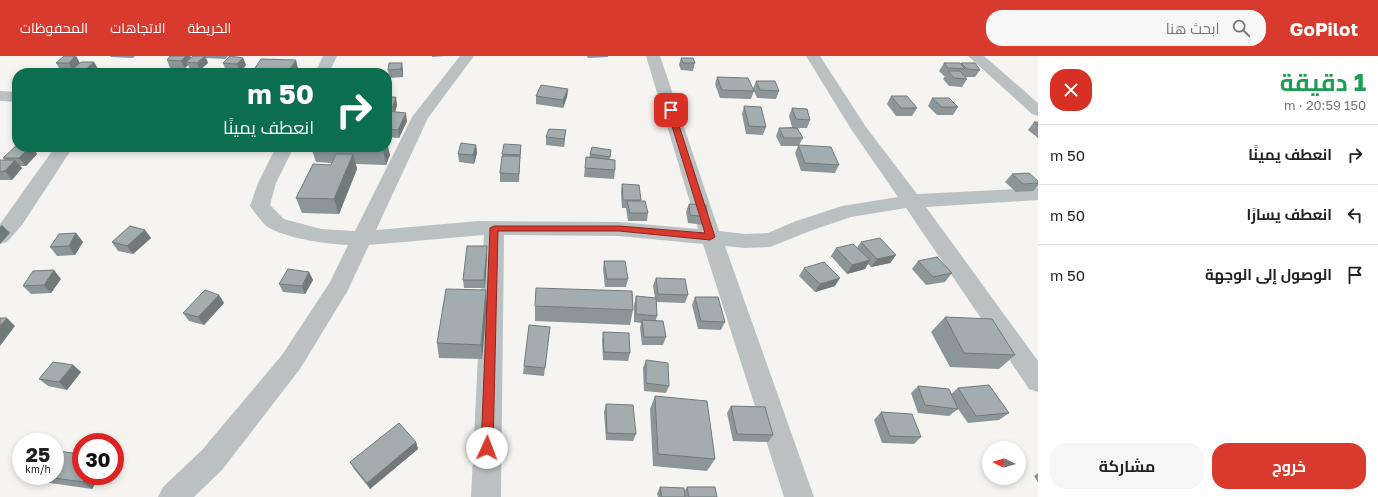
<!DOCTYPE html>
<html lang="ar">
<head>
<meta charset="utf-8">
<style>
  body { margin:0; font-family:"Golos Text",Cairo,sans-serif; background:#f6f6f6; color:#222; direction:rtl; height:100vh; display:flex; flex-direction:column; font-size:15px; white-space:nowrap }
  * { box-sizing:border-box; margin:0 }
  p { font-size:13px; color:#767676 }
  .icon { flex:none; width:22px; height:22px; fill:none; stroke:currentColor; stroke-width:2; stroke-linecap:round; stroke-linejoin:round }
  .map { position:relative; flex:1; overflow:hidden; direction:ltr }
  .drawer { display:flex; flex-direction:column; background:#fff; width:340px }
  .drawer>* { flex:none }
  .banner { position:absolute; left:12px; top:12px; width:380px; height:84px; border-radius:16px; box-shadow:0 2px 6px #0003; direction:rtl; background:#0b6e4f; color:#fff; overflow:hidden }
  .needle { width:26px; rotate:275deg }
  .tools { position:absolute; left:982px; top:385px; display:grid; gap:8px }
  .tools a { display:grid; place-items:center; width:44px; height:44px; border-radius:50%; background:#fff; box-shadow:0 2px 6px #0003; font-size:20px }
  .speed { position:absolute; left:12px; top:377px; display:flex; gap:8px; font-size:20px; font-weight:700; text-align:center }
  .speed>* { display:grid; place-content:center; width:52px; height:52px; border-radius:50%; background:#fff; box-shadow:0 2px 6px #0003; line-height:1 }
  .speed small { font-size:10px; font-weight:400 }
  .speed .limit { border:6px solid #d22; background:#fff; color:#111 }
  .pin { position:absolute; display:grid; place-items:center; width:34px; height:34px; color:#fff; margin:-17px; border-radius:8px; box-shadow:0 2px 6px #0006 }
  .me { position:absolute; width:44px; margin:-22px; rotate:2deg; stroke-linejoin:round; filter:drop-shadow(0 0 3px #0008) }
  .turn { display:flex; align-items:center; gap:14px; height:84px; padding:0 12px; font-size:18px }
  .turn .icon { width:52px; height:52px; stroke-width:2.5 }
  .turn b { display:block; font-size:28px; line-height:34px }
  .round { display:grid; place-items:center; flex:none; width:42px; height:42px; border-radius:16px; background:#f6f6f6 }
  .summary { display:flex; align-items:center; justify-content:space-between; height:68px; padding:0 12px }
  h1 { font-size:24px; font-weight:700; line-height:30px; color:#1e9e55 }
  .button { display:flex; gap:8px; margin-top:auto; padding:8px 12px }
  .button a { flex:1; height:46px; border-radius:16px; background:#d83a2e; color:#fff; font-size:16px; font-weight:700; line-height:46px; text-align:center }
  .button a+a { background:#f6f6f6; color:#222 }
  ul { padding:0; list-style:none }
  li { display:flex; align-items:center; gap:12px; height:60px; padding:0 12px; border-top:1px solid #e0e0e0 }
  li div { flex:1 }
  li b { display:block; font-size:15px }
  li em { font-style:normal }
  header { display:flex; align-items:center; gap:24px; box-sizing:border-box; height:56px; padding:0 20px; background:#d83a2e; color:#fff }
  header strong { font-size:19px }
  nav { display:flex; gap:22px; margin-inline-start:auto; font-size:14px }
  .search { width:280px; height:36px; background:#f6f6f6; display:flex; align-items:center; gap:10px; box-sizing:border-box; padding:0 14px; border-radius:16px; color:#767676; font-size:15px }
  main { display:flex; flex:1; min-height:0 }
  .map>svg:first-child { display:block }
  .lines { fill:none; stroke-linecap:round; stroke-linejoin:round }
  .minor { fill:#bbc1c3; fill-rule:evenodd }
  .wall { fill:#8c9597 }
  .shaded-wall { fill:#72797b }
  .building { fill:#a3adb0; stroke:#72797b }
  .route { fill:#d83a2e; stroke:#8c261e }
</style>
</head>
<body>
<header>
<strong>GoPilot</strong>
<div class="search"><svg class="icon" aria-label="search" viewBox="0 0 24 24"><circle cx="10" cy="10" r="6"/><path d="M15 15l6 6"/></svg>ابحث هنا</div>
<nav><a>الخريطة</a><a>الاتجاهات</a><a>المحفوظات</a></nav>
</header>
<main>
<section class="drawer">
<div class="summary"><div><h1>1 دقيقة</h1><p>150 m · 20:59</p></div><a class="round" style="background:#d93025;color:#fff"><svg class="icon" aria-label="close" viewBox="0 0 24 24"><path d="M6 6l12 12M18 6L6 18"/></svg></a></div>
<ul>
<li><svg class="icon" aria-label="right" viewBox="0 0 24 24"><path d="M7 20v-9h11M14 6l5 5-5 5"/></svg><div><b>انعطف يمينًا</b></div><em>50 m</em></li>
<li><svg class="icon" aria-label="left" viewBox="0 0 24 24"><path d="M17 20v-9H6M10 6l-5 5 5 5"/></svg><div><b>انعطف يسارًا</b></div><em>50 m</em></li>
<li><svg class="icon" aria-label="arrive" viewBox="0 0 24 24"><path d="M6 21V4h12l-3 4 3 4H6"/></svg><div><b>الوصول إلى الوجهة</b></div><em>50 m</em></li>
</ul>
<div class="button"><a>خروج</a><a>مشاركة</a></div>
</section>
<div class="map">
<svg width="1038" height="441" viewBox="0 0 1038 441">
  <rect width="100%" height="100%" fill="#f5f4f1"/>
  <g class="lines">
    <path class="minor" d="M323,0H337L329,17H315Z
      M460,0H474L428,62L376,174L479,165L619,166L698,173L646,0H660L719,175L745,178L768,177L796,165L842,150L898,141L851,73L806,0H820L866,71L917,138L1038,132V144L926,151L1038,305V336L1029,333L906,152L851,161L810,175L770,191L745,192L725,190L814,441H784L703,188L619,180L504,179L501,441H471L484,179L369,189L347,236L300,313L222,414L194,441H158L163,431L202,394L282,299L330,226L348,189C325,188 292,183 271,173C264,170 255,157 250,150L258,127L276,91H294L276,127L270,149L284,163L321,173L355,175L412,61Z
      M968,0H984L1038,47V60L1032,58Z
      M0,35L17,36V46L0,45Z
      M55,91H73L22,169L7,186L0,188V168Z"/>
  </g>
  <path class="wall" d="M76,0L80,7L94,6L98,13L61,15L56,7Z
    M110,0H135L133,2L111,1Z
    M190,0L191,2L193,0H192H228L225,3L206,2L208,7L200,14L190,13L188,9L185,12H170L167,4Z
    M432,0H445L432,1Z
    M587,0H608V1L588,2Z
    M243,2L246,9L240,16L226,15L223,7Z
    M681,2L695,7L693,15L681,14L679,9Z
    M402,7L403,15V21L389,22L388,14Z
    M944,7L961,8V7L980,14L975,21H965L967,23L962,31L949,30L943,23L945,20H944L939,15Z
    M298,12L295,17H254L253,15Z
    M717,21L754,35L751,43L720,42L715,28Z
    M756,25L779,35L776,43L757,42L753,33Z
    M568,33L567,41L563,52L536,48V40Z
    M891,40L917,52L912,60H896L887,48Z
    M387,41L397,49L395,56L407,65L399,82L387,81Z
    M932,42L958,51L953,59H937L928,50Z
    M744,50L766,71L763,79L746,78L742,58Z
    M792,52L810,64L807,72H797L803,82L799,89L839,109L835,117L801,115L795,97L798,90H781L776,80L779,72L792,71L789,60Z
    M1034,66H1038V82L1028,74Z
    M546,81L565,82L564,91L546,89Z
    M476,89L477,97L474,108L459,106L458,98Z
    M521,89V98L520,104L519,126H500V117L502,103V98Z
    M17,91H32L37,98L26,110H20L22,112L12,124H0V104H5L3,102Z
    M61,91H100L96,95L62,93Z
    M311,91H387L390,99L386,109L356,108L357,113L339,158L302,157L296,142L331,109L332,107L316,106Z
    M611,94L610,103L615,114L614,123L584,121L586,101L589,102L590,98Z
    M1012,118L1038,125V130L1033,135L1016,136L1005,126Z
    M622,128L641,144V145L648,157L647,165H628L626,152H622L621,136Z
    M689,148L708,161L705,169L688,167L686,156Z
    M145,174L151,182L133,198L118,195L112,186Z
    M76,177L83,186L75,199L57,200L50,191Z
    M861,186L896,199L890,207L871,211L868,208L865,213L847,218L831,200L836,192H857Z
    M487,190V199L485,232H464L463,224Z
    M604,205L628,223L626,231H605L603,213Z
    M918,205L952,217L945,226L926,229L912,213Z
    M804,212L835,230L815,236L799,220Z
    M309,216L313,224L305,238L283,236L279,228Z
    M656,222L688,239L685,247L656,246L657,260L656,264L666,281L663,289H642L640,272L641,267L634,266V249L636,240L655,242L653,230Z
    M61,223L51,237L31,238L23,230Z
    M219,239L224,247L204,269L189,265L183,257Z
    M695,241L725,266L721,274L698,273L692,249Z
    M487,249L482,303L439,302L437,287Z
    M535,250L633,254L630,269L535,265Z
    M945,261L1015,299L999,313L950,311L931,276Z
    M550,271L544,320L523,318L524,310Z
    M603,276L630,297L628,305L603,304L602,284Z
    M646,304L669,330L666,337L644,335L643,312Z
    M73,309L81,316L67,334L48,330L39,323Z
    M918,330L951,338L958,332L1009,357L999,364L968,367L956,350L958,353L949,360L918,357L911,337Z
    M655,340L715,403L707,415L653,410L650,353Z
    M606,348L636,378L633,385L606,384L604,356Z
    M731,350L773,379L768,386L733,385L727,357Z
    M881,356L921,381L914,388L882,387L874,364Z
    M416,386L418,393L370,433L354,413L350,406Z
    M1038,417V426L1034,420Z
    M40,420H100L92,433L50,427Z
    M660,431L684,436L687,431L717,441H658L657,438Z"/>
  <path class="shaded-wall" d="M76,0L80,8L73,15L69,7Z
    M186,0H190L192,5L186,6L188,9L185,12L181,5Z
    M205,0L208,7L200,14L197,7Z
    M243,2L246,9L240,16L237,8Z
    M296,4L298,12L295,17H289L288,16Z
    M94,6L98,13L95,17H82Z
    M402,7L403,15V21L401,13Z
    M568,33L567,41L563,52V44Z
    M396,41L397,49L394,59L393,51Z
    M406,57L407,65L399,82L398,74Z
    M566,74L565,82L564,91V83Z
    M387,86L390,99L386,109L383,94L384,91H387Z
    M476,89L477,97L474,108L473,99Z
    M30,91H32L37,98L26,110L19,102Z
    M93,91H100L96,95Z
    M353,98L357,113L339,158L334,143Z
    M15,104L22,112L12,124L5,115Z
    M2,169L10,177L0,188V171Z
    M145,174L151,182L133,198L127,190Z
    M76,177L83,186L75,199L69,190Z
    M487,190V199L485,232L484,224Z
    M896,199L890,207L871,211L877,203Z
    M870,204L865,213L847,218L852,209Z
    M54,214L61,223L51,237L44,229Z
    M309,216L313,224L305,238L302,230Z
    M840,222L835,230L815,236L820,228Z
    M486,234L487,249L482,303L481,289Z
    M219,239L224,247L204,269L198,261Z
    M7,262L15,270L0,290V270Z
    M73,309L81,316L67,334L59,326Z
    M416,386L418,393L370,433L367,427Z
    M87,420H100L92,433L83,426Z"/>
  <path class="building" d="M64,0H75L69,7H56Z
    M170,0H186L181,5L167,4Z
    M193,0H205L197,7L186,6Z
    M230,0L243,2L237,8L223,7Z
    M681,2H693L695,7H683Z
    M261,3L296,4L288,16L253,15Z
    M81,6H94L82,17H68Z
    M389,7H402L401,13L388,14Z
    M944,7H960L965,13L948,12Z
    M961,7H975L980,14L967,13Z
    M119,15H132L130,17H116Z
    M948,15H960L967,23L954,22Z
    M717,21L748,22L754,35L722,34Z
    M756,25H775L779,35L760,34Z
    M541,29L568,33L563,44L536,40Z
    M891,40H907L917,52H901Z
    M387,41H396L393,51H387Z
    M932,42H949L958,51H942Z
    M744,50L761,51L766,71L749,70Z
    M792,52L807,53L810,64L796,63Z
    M387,55L406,57L398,74L387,73Z
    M1034,66H1038V69Z
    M779,72H797L803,82H784Z
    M549,73L566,74L564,83L546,81Z
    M461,87L476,89L473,99L458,98Z
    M504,88L521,89L520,99L502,98Z
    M798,89L831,91L839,109L805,107Z
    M16,90H17V91H30L19,102H3Z
    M311,91H384L383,94Z
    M592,91L611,94L610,101L590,98Z
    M336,98H353L334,143L296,142L313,108L331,109Z
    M502,100H520L519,118L500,117Z
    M586,101L615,104V114L585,112Z
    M0,104H15L5,115L0,116Z
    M1029,117L1038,125V127L1023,128L1012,118Z
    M622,128L639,129L641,144H623Z
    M627,145H645L648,157H630Z
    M689,148L706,149L708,161L690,159Z
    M130,170L145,174L127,190L112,186Z
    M76,177L69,190L50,191L59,178Z
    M880,182L896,199L877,203L861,186Z
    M853,188L870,204L852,209L836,192Z
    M467,190H487L484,224H463Z
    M937,201L952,217L933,221L918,205Z
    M604,205H625L628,223H607Z
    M824,206L840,222L820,228L804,212Z
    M288,213L309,216L302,230L279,228Z
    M54,214L44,229L23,230L33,215Z
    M656,222L685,223L688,239L658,238Z
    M536,232L632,235L633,254L535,250Z
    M446,233L486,234L481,289L437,287Z
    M205,234L219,239L198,261L183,257Z
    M636,240L656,242L657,260L636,258Z
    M695,241H718L725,266L701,265Z
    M945,261L992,263L1015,299L964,297Z
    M0,262H7L0,270Z
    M642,264L663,265L666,281H644Z
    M529,269L550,271L545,312L524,310Z
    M603,276L629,277L630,297L604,296Z
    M646,304L668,307L669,330L646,327Z
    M53,306L73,309L59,326L39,323Z
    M989,329L1009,357L976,360L958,332Z
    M918,330L949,333L958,353L925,349Z
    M655,340L707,345L715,403L658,398Z
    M606,348L633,349L636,378L607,377Z
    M731,350L765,351L773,379L737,378Z
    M881,356L912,358L921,381L890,380Z
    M399,367L416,386L367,427L350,406Z
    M57,395L81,398V420H87L83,426L40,420H55V398Z
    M660,431L684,432L685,441H662Z
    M687,431H715L717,441H689Z"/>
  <path class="route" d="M671,52L674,54L715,181L710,184L619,175H498L493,392L491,396L487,398L483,396L481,392L490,172L494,170H619L705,177L667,54Z"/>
</svg>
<div class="tools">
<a><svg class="needle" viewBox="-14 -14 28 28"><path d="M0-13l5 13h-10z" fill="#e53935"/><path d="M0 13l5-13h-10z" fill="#767676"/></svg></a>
</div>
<div class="speed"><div>25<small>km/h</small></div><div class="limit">30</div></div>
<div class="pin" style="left:671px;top:54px;background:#d93025"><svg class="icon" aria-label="arrive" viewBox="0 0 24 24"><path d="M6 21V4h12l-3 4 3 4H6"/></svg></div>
<svg class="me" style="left:487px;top:392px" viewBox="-20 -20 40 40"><circle r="19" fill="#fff"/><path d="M0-13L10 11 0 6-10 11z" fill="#d83a2e"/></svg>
<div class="banner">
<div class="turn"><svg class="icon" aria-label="right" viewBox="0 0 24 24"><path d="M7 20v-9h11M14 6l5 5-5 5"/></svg><div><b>50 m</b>انعطف يمينًا</div></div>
</div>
</div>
</main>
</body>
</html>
